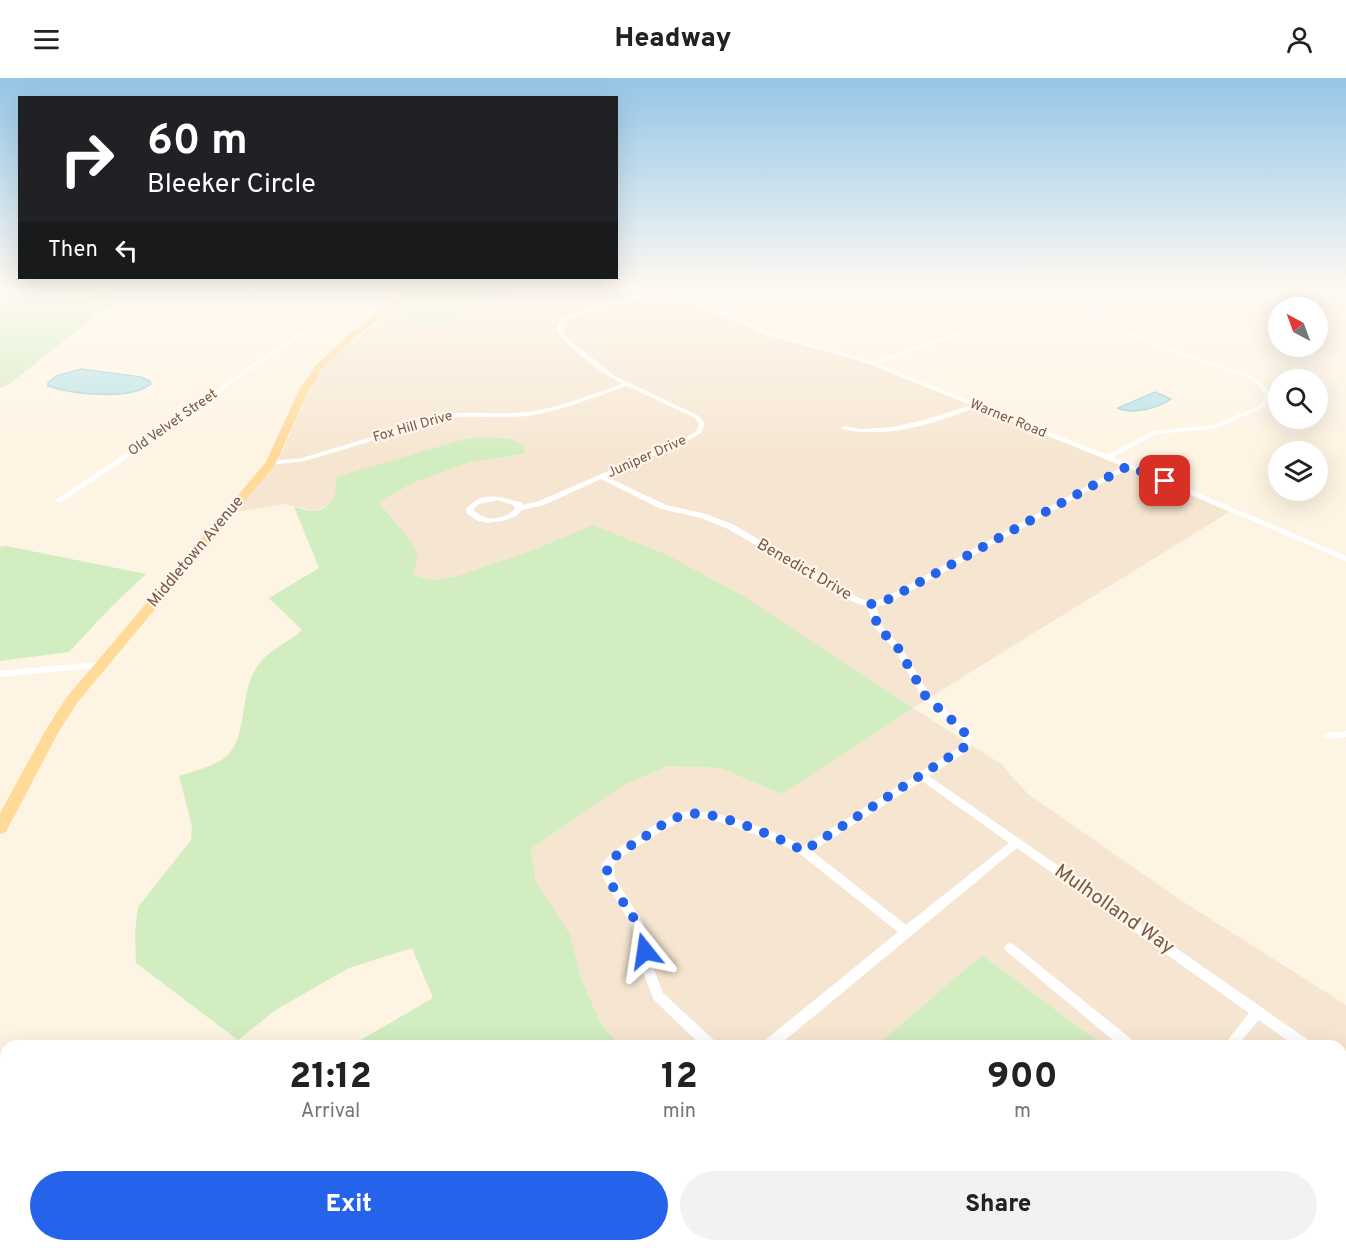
<!DOCTYPE html>
<html lang="en">
<head>
<meta charset="utf-8">
<style>
  body { margin:0; font-family:Overpass,sans-serif; background:#f2f2f2; color:#222; height:100vh; display:flex; flex-direction:column; font-size:22px; white-space:nowrap }
  * { box-sizing:border-box; margin:0 }
  p { font-size:20px; color:#767676 }
  .icon { flex:none; width:33px; height:33px; fill:none; stroke:currentColor; stroke-width:2; stroke-linecap:round; stroke-linejoin:round }
  .map { position:relative; flex:1; overflow:hidden }
  .panel { position:absolute; left:0px; top:962px; width:1347px; height:212px; display:flex; flex-direction:column; background:#fff; border-radius:18px 18px 0 0; box-shadow:0 6px 24px #0002 }
  .panel>* { flex:none }
  .guide { position:absolute; left:18px; top:18px; width:600px; height:183px; border-radius:0px; box-shadow:0 6px 24px #0002; background:#202124; color:#fff; overflow:hidden }
  .needle { width:39px; rotate:319deg }
  .controls { position:absolute; left:1268px; top:219px; display:grid; gap:12px }
  .controls a { display:grid; place-items:center; width:60px; height:60px; border-radius:50%; background:#fff; box-shadow:0 6px 24px #0002; font-size:30px }
  .pin { position:absolute; display:grid; place-items:center; width:51px; height:51px; color:#fff; margin:-26px; border-radius:12px; box-shadow:0 3px 9px #0006 }
  .me { position:absolute; width:66px; margin:-33px; rotate:345deg; stroke-linejoin:round; filter:drop-shadow(0 0 4px #0008) }
  .turn { display:flex; align-items:center; gap:21px; height:126px; padding:0 30px; font-size:27px }
  .turn .icon { width:78px; height:78px; stroke-width:2.5 }
  .turn b { display:block; font-size:42px; line-height:51px }
  .then { display:flex; align-items:center; height:57px; padding:0 30px; background:#0003; gap:12px; font-size:22px }
  .eta { display:flex; justify-content:space-evenly; align-items:center; height:102px; text-align:center }
  .eta b { font-size:36px; font-weight:800; line-height:42px }
  .primary-button { display:flex; gap:12px; margin-top:auto; padding:12px 30px }
  .primary-button a { flex:1; height:69px; border-radius:36px; background:#2563eb; color:#fff; font-size:24px; font-weight:800; line-height:69px; text-align:center }
  .primary-button a+a { background:#f2f2f2; color:#222 }
  header { display:flex; justify-content:space-between; align-items:center; height:78px; padding:0 30px; background:#fff; font-size:27px; font-weight:800 }
  .map>svg:first-child { display:block }
  .residential { fill:#f6e6d1 }
  .green { fill:#d2edc0 }
  .water { fill:#b6e1e9; stroke:#9bd1db; stroke-width:1.5 }
  .lines { fill:none; stroke-linecap:round; stroke-linejoin:round }
  .minor { fill:#fff; fill-rule:evenodd }
  .tertiary { fill:#fff; fill-rule:evenodd }
  .primary { fill:#ffda99; fill-rule:evenodd }
  .route { stroke:#2563eb; stroke-width:10; stroke-dasharray:0 18 }
  .labels { text-anchor:middle; dominant-baseline:central; stroke-width:4.5; stroke-linejoin:round; paint-order:stroke }
  .far-street-label { font-size:14px; fill:#785947; stroke:#fff7eb }
  .street-label { font-size:16px; fill:#785947; stroke:#fff7eb }
  .near-street-label { font-size:20px; fill:#785947; stroke:#fff7eb }
</style>
</head>
<body>
<header><svg class="icon" aria-label="menu" viewBox="0 0 24 24"><path d="M4 6h16M4 12h16M4 18h16"/></svg>Headway<svg class="icon" aria-label="person" viewBox="0 0 24 24"><circle cx="12" cy="8" r="4"/><path d="M4 21q1-7 8-7t8 7"/></svg></header>
<div class="map">
<svg width="1346" height="1172" viewBox="0 0 1346 1172">
  <rect width="100%" height="100%" fill="#fef4e3"/>
  <path class="residential" d="M512,214H659L728,240L764,256L863,284L1143,396L1229,434L913,630L1001,686L1028,716L1179,821L1346,927V1172H1333L1328,1167H1341V968L1103,967L982,877L877,967H619L600,944L581,900L570,856L536,804L531,771L622,708L668,688L720,690L782,716L912,630L594,447L528,474L454,499L432,502L413,497L418,479L396,444L379,424L415,404L471,384L525,376L336,399L338,410L331,425L315,433L285,426L236,434L279,381L314,303L328,284L384,239L397,235L424,248L464,240L445,229Z
    M945,1167H1239L1236,1172H941Z"/>
  <path class="green" d="M414,214H512L446,229L465,240L424,248L397,235L384,239Z
    M112,217L114,220L112,225L8,307L0,310V225Z
    M488,359L510,361L523,366L525,376L471,384L415,404L379,424L413,466L418,479L413,497L432,502L454,499L528,474L593,447L667,477L743,518L913,630L782,716L720,690L668,688L622,708L531,771L536,804L570,856L581,900L600,944L619,967H352L433,920L412,870L349,890L277,931L238,962L136,885L135,855L138,829L191,762L192,748L179,698C193,693 211,689 223,681C251,661 236,613 261,583C271,572 290,563 302,552L269,520L319,490L294,429C300,430 308,433 314,433C332,431 338,414 336,399L465,361Z
    M6,468L146,496L114,526L69,574L0,583V469Z
    M982,877L1103,967H877Z
    M156,1167H945L941,1172H159Z
    M1239,1167H1328L1333,1172H1236Z"/>
  <path class="water" d="M81,291L141,299L150,303L151,306C130,323 72,316 48,308V305L56,298Z
    M1155,314L1171,321C1159,330 1132,337 1118,330Z"/>
  <g class="lines">
    <path class="minor" d="M653,214H671L726,235L768,254L873,284L1006,236L1042,218L1032,214L1047,215L1088,228L1137,258L1250,297L1261,304L1272,318L1264,329L1217,350L1157,356L1113,379L1346,478V483L1129,390L896,521L884,527L876,528L882,548L902,570L930,617L966,650L973,663L966,674L929,698L1311,964L1312,968H1295L1259,942L1237,968H1223L1249,935L1017,770L778,968H762L763,964L898,854L800,776L776,764L720,744L697,740L684,741L662,753L620,780L614,787L615,800L643,845L654,892L663,915L716,964L717,968H702L654,922L642,892L631,846L603,800L602,786C611,773 625,766 639,757C651,749 665,740 679,735C709,726 776,754 804,768L958,670L963,663L959,653L923,621L894,571L874,549L867,528L855,525L728,451L701,440L661,431L601,401L544,427L522,432L516,438L503,443L487,445L478,443L467,436L466,431C483,412 501,419 522,425L523,427L539,423L687,359L696,353L699,346L695,340L627,308C594,319 562,333 528,338C501,341 474,337 448,340L305,383L271,387L268,385L271,383L302,380L447,336C474,333 501,337 527,334C560,330 591,316 622,306C604,297 566,268 556,252L561,241L582,232ZM663,215L722,237L764,256L862,283L971,327L924,342L893,349L860,351L844,348L841,350L842,351C887,361 934,346 976,329L1103,380L1104,381L1123,388L890,517C879,523 873,524 861,521L734,447L706,436L666,427L607,399L691,361L701,355L705,346L699,338L615,298L566,259L562,252L565,243L586,234ZM1047,219L1084,230L1133,260L1246,299L1257,306L1266,318L1260,327L1214,347L1154,353L1107,377L878,286L1010,238ZM498,422L515,428L514,432C502,442 487,444 474,433V431L479,426ZM922,703L1009,765L906,847L812,773Z
      M385,230L387,231V233L343,239L315,250L256,288L170,351L62,424H56L55,422L166,349L252,286L311,248L342,236Z
      M1346,653V659L1327,661L1322,658L1327,655Z
      M1010,865L1014,867L1135,964L1136,968H1120L1006,873L1004,870L1006,867Z
      M1341,986L1346,988V1001L1341,999Z
      M1061,1167H1078L1075,1172H1058Z"/>
    <path class="tertiary" d="M99,584L103,585L104,587L103,589L0,599V593Z"/>
    <path class="primary" d="M404,214H412L355,260L323,290L309,312L275,387L77,625L58,655L8,750L6,754L0,756V735L44,655L66,620L266,384L299,312L317,286L349,256Z"/>
  </g>
  <linearGradient id="sky" x2="0" y2="1"><stop stop-color="#94c6e8"/><stop offset="0.56" stop-color="#fffaf2"/><stop offset="1" stop-color="#fffaf2" stop-opacity="0"/></linearGradient>
  <rect width="1346" height="379" fill="url(#sky)"/>
  <g class="lines">
    <path class="route" d="M645,873L637,845L613,809L607,792C611,777 627,770 640,762C655,752 671,739 689,736C716,732 779,760 804,773L966,668L968,663L963,652L926,619L898,570L878,549L871,526L881,525L893,519L1128,388L1165,403"/>
  </g>
  <g class="labels">
    <g class="far-street-label">
      <text transform="translate(1008 341) rotate(22)">Warner Road</text>
      <text transform="translate(173 345) rotate(-35)">Old Velvet Street</text>
      <text transform="translate(413 349) rotate(-16)">Fox Hill Drive</text>
      <text transform="translate(647 379) rotate(-24)">Juniper Drive</text>
    </g>
    <g class="street-label">
      <text transform="translate(196 474) rotate(-50)">Middletown Avenue</text>
      <text transform="translate(804 492) rotate(30)">Benedict Drive</text>
    </g>
    <g class="near-street-label">
      <text transform="translate(1114 832) rotate(35)">Mulholland Way</text>
    </g>
  </g>
</svg>
<div class="controls">
<a><svg class="needle" viewBox="-14 -14 28 28"><path d="M0-13l5 13h-10z" fill="#e53935"/><path d="M0 13l5-13h-10z" fill="#767676"/></svg></a>
<a><svg class="icon" aria-label="search" viewBox="0 0 24 24"><circle cx="10" cy="10" r="6"/><path d="M15 15l6 6"/></svg></a>
<a><svg class="icon" aria-label="layers" viewBox="0 0 24 24"><path d="M12 4l9 5-9 5-9-5zM3 14l9 5 9-5"/></svg></a>
</div>
<div class="pin" style="left:1165px;top:403px;background:#d93025"><svg class="icon" aria-label="arrive" viewBox="0 0 24 24"><path d="M6 21V4h12l-3 4 3 4H6"/></svg></div>
<svg class="me" style="left:645px;top:873px" viewBox="-20 -20 40 40"><path d="M0-17L14 15 0 8-14 15z" fill="#2563eb" stroke="#fff" stroke-width="4"/></svg>
<div class="guide">
<div class="turn"><svg class="icon" aria-label="right" viewBox="0 0 24 24"><path d="M7 20v-9h11M14 6l5 5-5 5"/></svg><div><b>60 m</b>Bleeker Circle</div></div>
<div class="then">Then<svg class="icon" aria-label="left" viewBox="0 0 24 24"><path d="M17 20v-9H6M10 6l-5 5 5 5"/></svg></div>
</div>
<section class="panel">
<div class="eta">
<div><b>21:12</b><p>Arrival</p></div>
<div><b>12</b><p>min</p></div>
<div><b>900</b><p>m</p></div>
</div>
<div class="primary-button"><a>Exit</a><a>Share</a></div>
</section>
</div>
</body>
</html>
